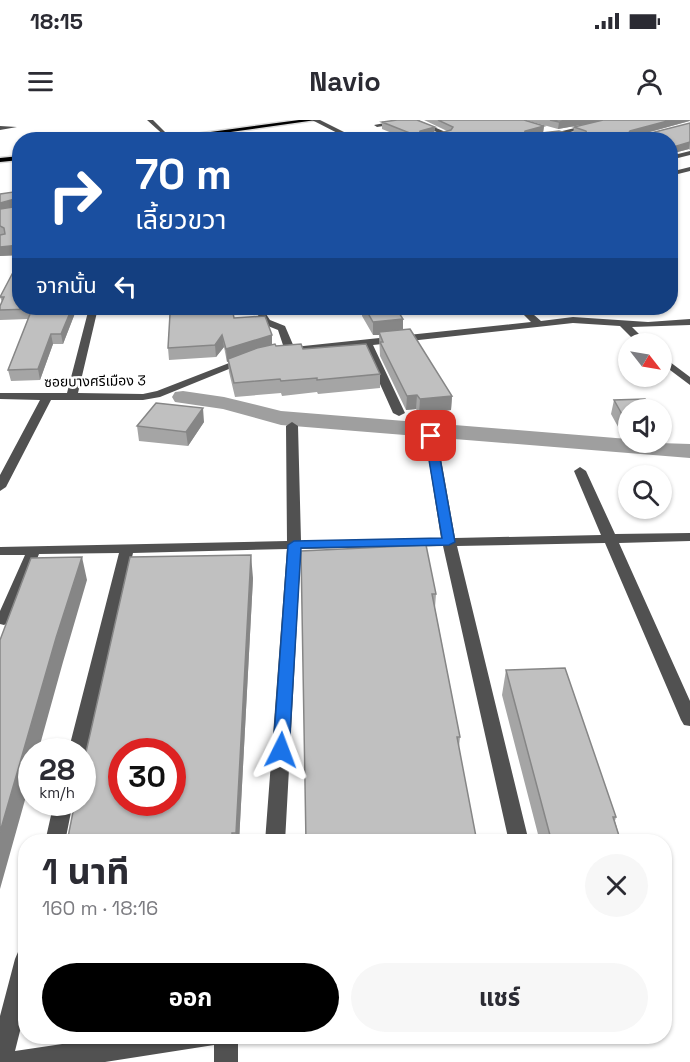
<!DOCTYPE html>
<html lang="th">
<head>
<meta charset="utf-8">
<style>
  body { margin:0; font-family:"Space Grotesk","Noto Sans Thai",sans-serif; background:#f7f7f7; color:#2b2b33; height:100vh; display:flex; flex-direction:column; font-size:22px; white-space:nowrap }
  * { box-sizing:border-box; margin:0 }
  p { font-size:20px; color:#7c7c81 }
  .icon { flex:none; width:33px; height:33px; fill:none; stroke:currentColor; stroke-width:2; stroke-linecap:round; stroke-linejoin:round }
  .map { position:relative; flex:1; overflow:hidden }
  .panel { position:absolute; left:18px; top:714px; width:654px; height:210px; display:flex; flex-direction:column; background:#fff; border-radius:24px; box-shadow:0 2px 4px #0004 }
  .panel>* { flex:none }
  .top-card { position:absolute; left:12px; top:12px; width:666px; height:183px; border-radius:24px; box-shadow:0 2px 4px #0004; background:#1a4fa0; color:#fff; overflow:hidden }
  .needle { width:39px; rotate:121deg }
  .fabs { position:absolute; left:618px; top:213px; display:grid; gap:12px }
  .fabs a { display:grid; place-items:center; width:54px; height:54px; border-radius:50%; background:#fff; box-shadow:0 2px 4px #0004; font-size:30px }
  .speed { position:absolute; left:18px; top:618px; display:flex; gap:12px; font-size:30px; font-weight:700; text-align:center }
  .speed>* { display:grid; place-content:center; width:78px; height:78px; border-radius:50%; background:#fff; box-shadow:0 2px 4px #0004; line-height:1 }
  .speed small { font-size:15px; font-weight:400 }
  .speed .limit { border:9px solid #d22; background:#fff; color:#111 }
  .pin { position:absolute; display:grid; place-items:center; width:51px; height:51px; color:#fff; margin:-26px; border-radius:12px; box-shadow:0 3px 9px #0006 }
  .me { position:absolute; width:66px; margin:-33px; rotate:3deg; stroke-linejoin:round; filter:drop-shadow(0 0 4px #0008) }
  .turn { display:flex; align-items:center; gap:21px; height:126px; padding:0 24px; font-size:27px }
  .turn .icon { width:78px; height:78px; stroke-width:2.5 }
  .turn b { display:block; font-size:42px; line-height:51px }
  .then { display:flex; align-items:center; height:57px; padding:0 24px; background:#0003; gap:12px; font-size:22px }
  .round { display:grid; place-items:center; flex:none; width:63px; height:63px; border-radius:32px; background:#f7f7f7 }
  .head { display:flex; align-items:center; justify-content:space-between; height:102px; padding:0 24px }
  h1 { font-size:36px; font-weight:700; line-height:45px }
  .cta { display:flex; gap:12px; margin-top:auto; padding:12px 24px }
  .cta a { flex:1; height:69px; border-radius:36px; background:#000; color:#fff; font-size:24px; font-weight:700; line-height:69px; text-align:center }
  .cta a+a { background:#f7f7f7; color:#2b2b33 }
  .status { display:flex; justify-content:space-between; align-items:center; height:42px; padding:0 30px; background:#fff; direction:ltr }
  .status svg { height:16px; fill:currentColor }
  header { display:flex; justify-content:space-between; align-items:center; height:78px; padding:0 24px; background:#fff; font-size:27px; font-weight:700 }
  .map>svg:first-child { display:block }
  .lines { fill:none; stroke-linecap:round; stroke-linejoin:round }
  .canal { fill:#9f9f9f; fill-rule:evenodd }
  .major-casing { stroke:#dbdbdb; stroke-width:3 }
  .minor { fill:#515151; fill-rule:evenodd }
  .major { fill:#000; fill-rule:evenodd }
  .wall { fill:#a5a5a5 }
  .shaded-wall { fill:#868686 }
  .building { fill:#c0c0c0; stroke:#868686; stroke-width:1.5; fill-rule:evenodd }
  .route { fill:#1a73e8; stroke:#114b97; stroke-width:1.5 }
  .labels { text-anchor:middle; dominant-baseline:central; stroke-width:5; stroke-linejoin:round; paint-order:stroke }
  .far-street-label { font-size:14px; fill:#000; stroke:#fff }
</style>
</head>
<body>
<div class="status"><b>18:15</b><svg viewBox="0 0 49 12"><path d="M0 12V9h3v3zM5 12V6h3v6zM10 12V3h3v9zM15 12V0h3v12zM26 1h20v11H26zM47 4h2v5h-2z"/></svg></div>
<header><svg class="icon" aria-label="menu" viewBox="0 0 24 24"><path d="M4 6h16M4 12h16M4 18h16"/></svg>Navio<svg class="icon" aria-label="person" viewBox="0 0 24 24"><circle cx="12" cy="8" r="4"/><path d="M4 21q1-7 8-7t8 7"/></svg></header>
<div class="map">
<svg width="690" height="942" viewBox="0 0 690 942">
  <rect width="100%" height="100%" fill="#fff"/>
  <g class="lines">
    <path class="canal" d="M183,271L224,277L281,291L628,319V322L690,324V338L281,305L223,289L175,282L172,277L175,272Z"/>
    <g class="major-casing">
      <path id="major" d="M299,0H316L173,20H152Z
        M20,36V40L0,42V38Z"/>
    </g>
    <path class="minor" d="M147,0H153L172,19H168Z
      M312,0H320L358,19L351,20Z
      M401,0L403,3L377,7L374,5Z
      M410,0H418L450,14L432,20H420L441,14Z
      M608,0H619L538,20H525Z
      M0,6L17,7L0,10Z
      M690,31V35L670,40V36Z
      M690,47V51L670,56V52Z
      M89,188H98L78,273L143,274L157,271L242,238L251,240L160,277L143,280H51L6,367L0,371V355L40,280L0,279V273H67Z
      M254,188H262L270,200L285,206L294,227L531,202L517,188H526L541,201L573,197L648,202L690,199V205L632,207L649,224H638L620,206L573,203L373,225L405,293L399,296L393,293L363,226L280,233V229L284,228L278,210L263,204Z
      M662,236L690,257V265L662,244Z
      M292,302L298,306L301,421L441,418L425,316L431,312L437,316L455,418L601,415L574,351L580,347L586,351L615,414L690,413V421L619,423L690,581V606L684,605L681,600L605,423L457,426L529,722H509L443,426L301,429L285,722H265L287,429L133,433L86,632L82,637V632H68L119,433L39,434L12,500L4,505L0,504V491L25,435H0V427L287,421L286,306Z
      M54,682H73L65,722H45Z
      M26,829V887L15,931L116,916H238V942H214V925L105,942H0V896L15,839L18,832Z"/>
    <use href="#major" class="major"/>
  </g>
  <path class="wall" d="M424,0H524L544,6L543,13L578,15L573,13L574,7L585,4L558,9L525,0H690V1L639,15H643L690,3V30L689,29L670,34V20H409L382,9V2L435,7L434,14L428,15H433L447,11Z
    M20,71V135L0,136V74Z
    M20,139V188H77L63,224H53L40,260L11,261L8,250L28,199L0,200V186L2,182L0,177Z
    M362,188H396L403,210L452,276L451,290L419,294L416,289L406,290L380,236L379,215H373L362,196Z
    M170,194L234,198L272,215V224L276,226L303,229L380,254V268L318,274L317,272L282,276L281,273L235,277L229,252L228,241L227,242L224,227L216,237L169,240L168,228Z
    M614,280L628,290V322H662V304L665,310L662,324L628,325L611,294Z
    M204,302L188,326L139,321L137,306Z
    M301,431L436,474L435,488L460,617L459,627Z
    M253,458L239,722H67Z
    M506,550L616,697L615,701L621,722H540L502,575Z"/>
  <path class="shaded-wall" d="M573,0H610L558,9L559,2Z
    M671,0H690L689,1L628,18V14L630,11Z
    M544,6L543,13L524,18L525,11Z
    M435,7L434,14L419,18L420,11Z
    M690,22L689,29L670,34V28Z
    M18,78L20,87L0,91V83Z
    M20,125V135L0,136V127Z
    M72,188H77L63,224L61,214Z
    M403,199V212H379V215H373V202Z
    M51,214L53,224L40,260L38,249Z
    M222,215L224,227L216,237L215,225Z
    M272,215V227L227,242L226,229Z
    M417,275L416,289L406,290L407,276Z
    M452,276L451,290L419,294L420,279Z
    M203,288L204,302L188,326L186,312Z
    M251,435L253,458L239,722H237L236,713Z
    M82,437L87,460L63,542L38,632H32V655L0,769V712L56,518Z"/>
  <path class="building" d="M397,0H417L435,7L420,11L419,15H433L451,10L453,7L438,0H524L544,6L525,11L524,15L559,11L573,15L585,16L587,14L586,11L574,7L603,0H671L630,11L628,14L643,15L690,3V22L670,28V20H423L425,19L382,2Z
    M550,0H573L559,2Z
    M20,71V80L18,78L0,83V74Z
    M20,86V125L0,127V115L5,114L4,108L0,106V89Z
    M20,139V188H72L61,214H51L38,249L8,250L32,189L0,190V186L4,177H0Z
    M169,188H232L234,198L265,196L272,215L226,229L222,215L215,225L168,228L170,194Z
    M365,188H396L403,199L373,202Z
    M410,209L452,276L420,279L417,275L407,276L380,222H383L379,212Z
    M275,224L276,226L301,224L303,229L366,224L380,254L317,260V258L281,261L280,259L234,263L228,239L257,228Z
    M645,279L652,290H628V305L614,280Z
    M156,283L203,288L186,312L137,306Z
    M662,304L665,310H662Z
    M426,425L436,474H432L460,617H457L477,722H306L301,431Z
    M251,435L236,713H232V722H67L75,682H82V650L130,437ZM122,632H172V682H122Z
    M82,437L56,518L0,712V520L31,438Z
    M565,548L616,697H613L621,722H548L547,719H551L506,550Z"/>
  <path class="route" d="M431,313L436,316L455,422L449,425L301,428L289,630L287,635L281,636L275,635L273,630L288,425L294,421L442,418L425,316Z"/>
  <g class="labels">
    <g class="far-street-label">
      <text transform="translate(95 261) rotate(-1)">ซอยบางศรีเมือง 3</text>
    </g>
  </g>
</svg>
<div class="fabs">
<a><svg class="needle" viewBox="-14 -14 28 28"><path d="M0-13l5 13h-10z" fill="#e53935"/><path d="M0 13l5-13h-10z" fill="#7c7c81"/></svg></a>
<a><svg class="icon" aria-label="sound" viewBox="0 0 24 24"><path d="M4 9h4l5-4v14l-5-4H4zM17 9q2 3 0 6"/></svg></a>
<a><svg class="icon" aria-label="search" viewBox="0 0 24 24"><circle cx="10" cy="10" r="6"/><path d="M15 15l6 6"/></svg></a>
</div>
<div class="speed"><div>28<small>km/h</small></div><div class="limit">30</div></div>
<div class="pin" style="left:431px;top:316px;background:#d93025"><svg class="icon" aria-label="arrive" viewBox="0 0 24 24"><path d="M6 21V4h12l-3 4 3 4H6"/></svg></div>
<svg class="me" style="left:281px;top:630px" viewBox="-20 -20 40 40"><path d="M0-17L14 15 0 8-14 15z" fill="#1a73e8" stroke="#fff" stroke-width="4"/></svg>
<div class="top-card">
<div class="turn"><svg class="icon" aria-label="right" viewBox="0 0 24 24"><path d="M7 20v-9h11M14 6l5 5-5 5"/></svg><div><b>70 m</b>เลี้ยวขวา</div></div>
<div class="then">จากนั้น<svg class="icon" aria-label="left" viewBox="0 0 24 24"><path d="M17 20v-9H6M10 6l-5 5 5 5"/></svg></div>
</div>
<section class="panel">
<div class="head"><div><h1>1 นาที</h1><p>160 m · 18:16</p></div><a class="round"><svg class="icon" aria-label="close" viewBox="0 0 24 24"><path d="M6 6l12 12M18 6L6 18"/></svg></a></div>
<div class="cta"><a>ออก</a><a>แชร์</a></div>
</section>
</div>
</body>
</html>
